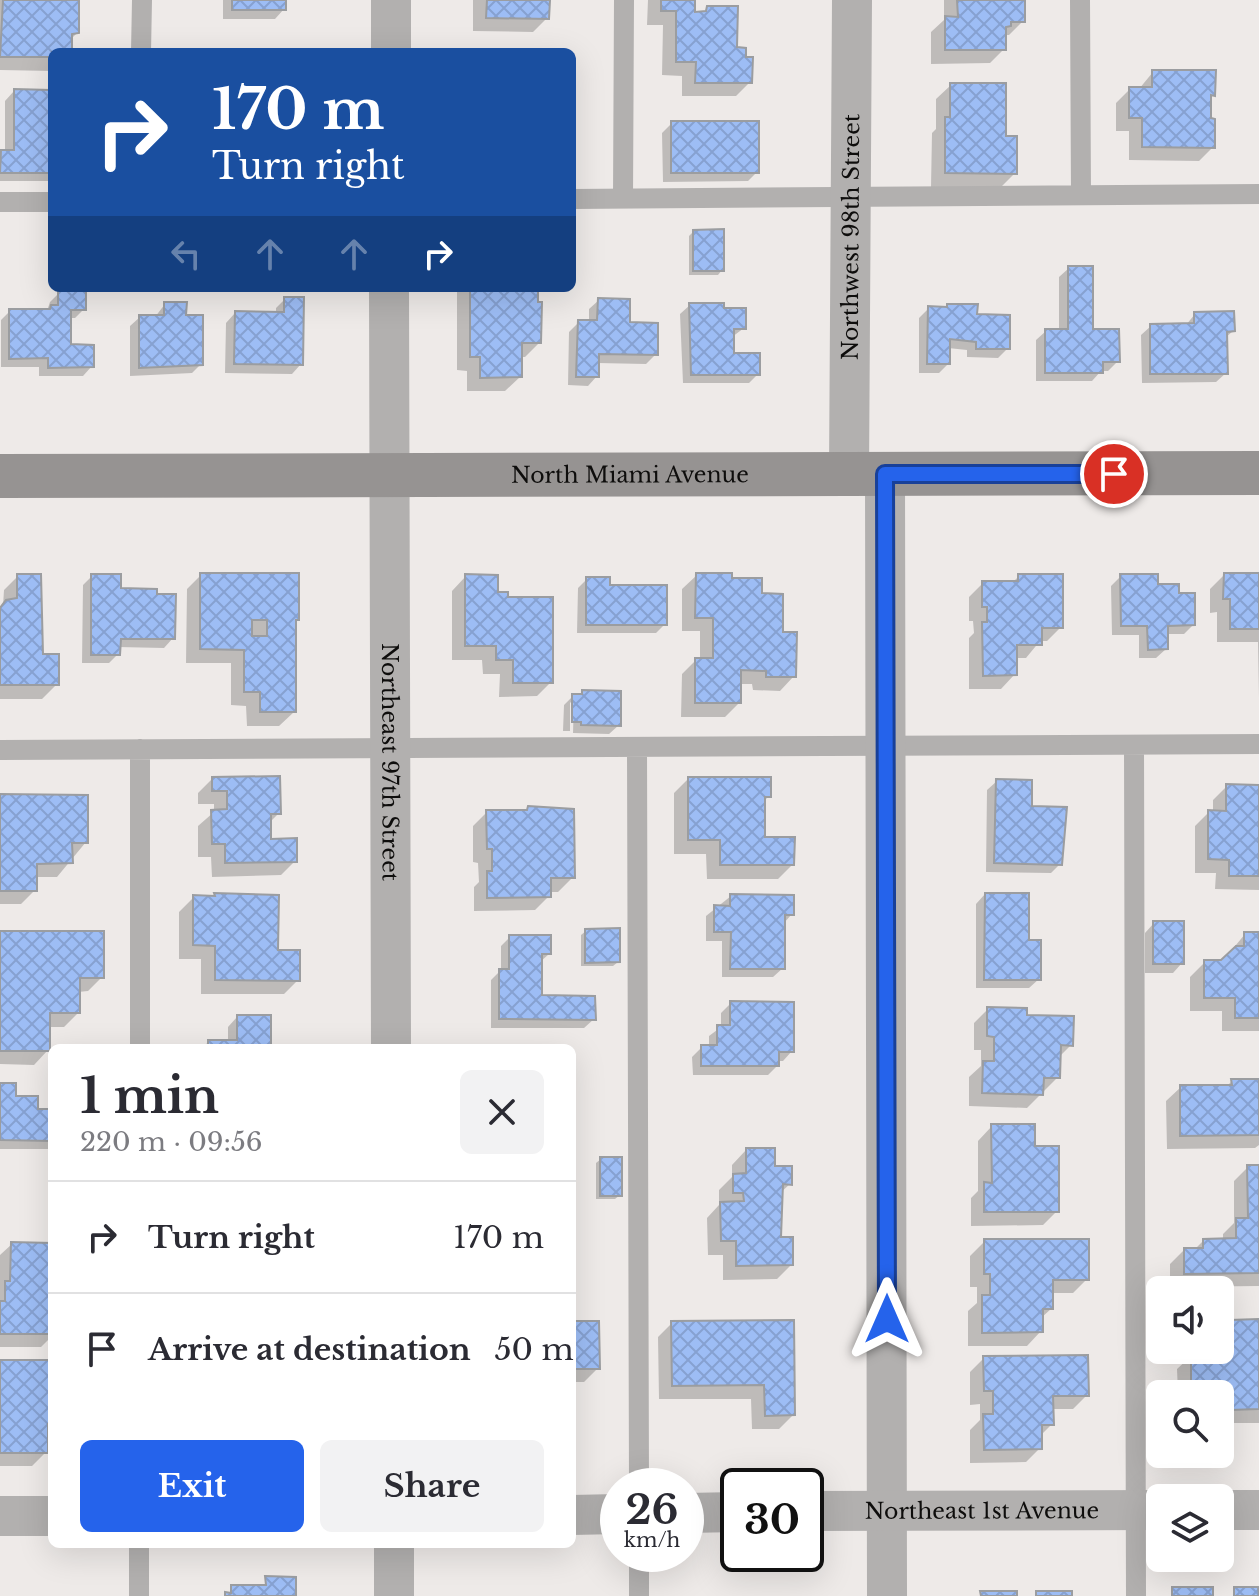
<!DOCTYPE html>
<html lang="en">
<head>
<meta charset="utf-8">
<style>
  body { margin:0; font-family:"Libre Baskerville",serif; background:#f2f2f3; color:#2b2b33; height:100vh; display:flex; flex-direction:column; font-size:30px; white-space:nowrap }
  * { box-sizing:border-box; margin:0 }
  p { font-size:26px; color:#7c7c81 }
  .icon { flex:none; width:44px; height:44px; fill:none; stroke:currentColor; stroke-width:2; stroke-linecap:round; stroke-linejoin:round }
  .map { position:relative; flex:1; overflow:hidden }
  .drawer { position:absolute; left:48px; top:1044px; width:528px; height:504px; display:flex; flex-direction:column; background:#fff; border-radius:12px; box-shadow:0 8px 32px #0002 }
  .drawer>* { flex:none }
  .banner { position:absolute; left:48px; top:48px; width:528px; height:244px; border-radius:12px; box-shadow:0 8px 32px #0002; background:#1a4fa0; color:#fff; overflow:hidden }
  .tools { position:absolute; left:1146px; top:1276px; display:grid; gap:16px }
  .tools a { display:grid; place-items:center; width:88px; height:88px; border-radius:12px; background:#fff; box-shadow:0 8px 32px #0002; font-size:40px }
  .speed { position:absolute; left:600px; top:1468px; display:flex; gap:16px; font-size:40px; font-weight:700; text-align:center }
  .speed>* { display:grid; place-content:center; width:104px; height:104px; border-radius:50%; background:#fff; box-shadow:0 8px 32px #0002; line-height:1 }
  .speed small { font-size:20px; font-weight:400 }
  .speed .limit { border:4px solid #111; border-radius:12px; background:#fff; color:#111 }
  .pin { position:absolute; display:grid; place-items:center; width:68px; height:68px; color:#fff; margin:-34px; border:4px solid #fff; border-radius:50%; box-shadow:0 2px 8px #0007 }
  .me { position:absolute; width:88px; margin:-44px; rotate:0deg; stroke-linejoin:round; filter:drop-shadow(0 0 6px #0008) }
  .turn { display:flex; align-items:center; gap:28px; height:168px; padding:0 32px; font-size:36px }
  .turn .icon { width:104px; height:104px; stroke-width:2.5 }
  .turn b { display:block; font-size:56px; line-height:68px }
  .lanes { display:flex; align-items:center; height:76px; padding:0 32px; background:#0003; justify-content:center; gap:40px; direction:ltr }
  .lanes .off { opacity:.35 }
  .round { display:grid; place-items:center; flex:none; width:84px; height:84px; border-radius:12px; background:#f2f2f3 }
  .headline { display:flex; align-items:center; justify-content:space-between; height:136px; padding:0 32px }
  h1 { font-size:48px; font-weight:700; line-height:60px }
  .action { display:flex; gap:16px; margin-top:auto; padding:16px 32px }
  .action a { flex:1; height:92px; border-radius:12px; background:#2563eb; color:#fff; font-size:32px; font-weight:700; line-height:92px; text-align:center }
  .action a+a { background:#f2f2f3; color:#2b2b33 }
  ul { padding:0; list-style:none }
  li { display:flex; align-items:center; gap:24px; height:112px; padding:0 32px; border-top:2px solid #e1e1e2 }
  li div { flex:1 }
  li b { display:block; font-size:30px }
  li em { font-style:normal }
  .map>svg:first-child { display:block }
  .shadow { fill:#0003 }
  .building { fill:url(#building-cross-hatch); stroke:#9b9da0; stroke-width:2; fill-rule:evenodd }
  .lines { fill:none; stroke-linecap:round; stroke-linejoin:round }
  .lane { stroke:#b2b0af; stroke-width:20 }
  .street { stroke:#b2b0af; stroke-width:40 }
  .secondary { stroke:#969392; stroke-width:44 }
  .route-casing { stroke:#184099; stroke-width:20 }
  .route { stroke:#2563eb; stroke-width:14 }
  .labels { text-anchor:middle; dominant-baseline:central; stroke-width:6; stroke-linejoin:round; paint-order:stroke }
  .street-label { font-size:22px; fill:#0e0d0c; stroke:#fcf8f5 }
</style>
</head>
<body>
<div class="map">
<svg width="1259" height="1596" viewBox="0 0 1259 1596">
  <defs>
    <pattern id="building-cross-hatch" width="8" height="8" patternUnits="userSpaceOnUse" patternTransform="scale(2)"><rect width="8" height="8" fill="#9dbdf5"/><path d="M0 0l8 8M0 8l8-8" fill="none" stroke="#86a1d1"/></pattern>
  </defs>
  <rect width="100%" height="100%" fill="#eeeae8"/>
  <path class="shadow" d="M0,0H41L77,33L70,40V52H52V71L0,70Z
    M223,0H286H284V9L275,19H223Z
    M473,0H548L547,18L533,32L473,31Z
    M648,0H693V14H702L707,8L735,49L750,82L736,96H682V76L662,75L663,25H647Z
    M944,0H1023V21L1009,35H1004V49L990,63L931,64V32L944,20Z
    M1153,72L1213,95L1209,99L1213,147L1199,161L1129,160V131H1116V103L1130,89H1139Z
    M951,85L1004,138L1015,173L1001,187H931L932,133L936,129V99Z
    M14,91L47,127H52V181H0V153L5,152V101Z
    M672,123L757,172L748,181L663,182L662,133Z
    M693,232L722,270L718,275H689V236Z
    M1069,268L1091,331L1118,361L1108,371H1101L1092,381H1036V340L1046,331H1059V277Z
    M457,288H536L539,343L525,357H520V377L505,391H467V371L457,370Z
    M59,293L84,309L75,318H69V346L92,366L83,376H39V367H1V320L10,311H47L50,302Z
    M285,299L301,364L292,374L225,373L226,323L235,313L276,314V308Z
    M599,300L628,324L656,354L646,364L597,363V376L588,386L568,385L569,332L579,322H589V309Z
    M165,304L201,364L192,373L130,376V326L140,317H155Z
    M690,305L722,310L744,328L732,337V355L758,374L749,383H683L680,314Z
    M948,306L975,316L1008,348L998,358L967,357V350L948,348V364L939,373H919V318L929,308L945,309Z
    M1195,314L1233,331L1225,338L1226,373L1216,382L1142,383L1141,335L1151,326L1186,325Z
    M201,575L297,619L294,622V712L279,726H247L246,706L231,705V663H186L187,589Z
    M697,575L730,580L760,595L781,634L794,676L780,691L753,690L752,684H739V703L725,717H681L682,674L696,660H700V631H682V589Z
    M1224,575H1259V698L1258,642H1217V612L1210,613V589Z
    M18,576L41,656L57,684L42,699H0V609L3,606L4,590Z
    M92,576L119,590L173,638L164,648L118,647V654L109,663H82L83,585Z
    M466,576L496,594L551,682L537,696L499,697L500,674H483L482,660H452V591Z
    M1019,576L1061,627L1047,641H1040L1026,658H1015V674L1001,689H969V638L974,633L973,621H969V597L983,583H1012Z
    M1121,576L1177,595L1193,625L1184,634H1166V649L1156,658H1139V635H1112L1111,586Z
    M587,579L608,587L665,624L656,633H577L578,588Z
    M583,692L619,725L609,734L573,733L574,699L570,703V731H563L564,705L573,696H579Z
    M212,779L279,813L269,823V840L295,861L281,875L212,877L211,857H198V826L214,812V804H198V793Z
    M688,779L769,796L763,802V839L792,865L778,879H707L706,854H674V793Z
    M997,781L1030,808L1060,864L1051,873L986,872L987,790Z
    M1227,786H1259V890L1215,889L1216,873H1195V826L1209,812H1213V800Z
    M0,796L86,842L57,877H35V890L21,904H0Z
    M528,808L573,877L558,892H549V896L535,910L474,911V887L479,882L478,863L473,862V826L487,812H524Z
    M985,894L1027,942L1039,979L1029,988H976V904Z
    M215,895L276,952L298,980L284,994H201V959H179V912L194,897L212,898Z
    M731,896L792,914L783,924V968L773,977H722V941H706V916Z
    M1154,923L1182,963L1173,973H1145V933Z
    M586,931L618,962L613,966H581V935Z
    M0,933L102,977L88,991L78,992V1013L64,1027H48V1050L34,1065L0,1064Z
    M1245,934H1259V1031H1222V1011H1190V977L1205,962H1222Z
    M510,937L549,954L540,962V997L594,1019L584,1028H491V980L501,970V946Z
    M731,1003L792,1051L783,1061H777V1066L768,1075H693L692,1057L702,1047H709V1036L721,1027V1013Z
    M988,1009L1025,1017L1071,1045L1059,1057L1058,1077L1027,1108L969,1106V1077L981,1066V1050H974V1023Z
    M237,1017L269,1048H203L208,1042H228V1027Z
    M1232,1081H1259V1145L1255,1148L1167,1149L1166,1101L1181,1087H1226Z
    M0,1085L14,1098L36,1111L52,1128V1149H0Z
    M992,1126L1034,1148L1057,1211L1043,1225L971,1226V1198L978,1191V1141Z
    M746,1150L774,1168L790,1184L780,1193L779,1239L791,1265L777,1279L723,1280V1255H708L707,1218L719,1205V1190L732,1177V1165Z
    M601,1159L620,1195L615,1199H596V1163Z
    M1248,1167H1259V1286L1170,1287V1264L1184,1250H1194L1203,1241H1223V1234L1234,1223V1181Z
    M985,1241L1087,1279L1073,1293H1051L1052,1308L1041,1318V1331L1027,1346H968V1311L977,1303V1287H970V1256Z
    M12,1244L52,1245V1336L41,1347H0V1255Z
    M1259,1321V1423H1220V1394H1178L1177,1369L1192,1355L1217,1354V1350H1220V1333L1231,1322Z
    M792,1322L793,1415L779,1429H752L751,1399H659L658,1337L672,1323Z
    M572,1324L598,1368L584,1382H573L572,1408Z
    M984,1358L1087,1395L1073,1409H1052V1424L1040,1436V1448L1026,1462L970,1463V1430L980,1420V1404L970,1405V1372Z
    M0,1362H52V1438H46V1452L32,1466H0Z"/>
  <path class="building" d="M3,0H79V33L72,34V52H52V57H0Z
    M232,0H286V10H232Z
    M487,0H550L549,19L486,18Z
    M661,0H695V12L706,11L707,6H738L737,47L746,48V57H753L752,83H695L696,62H676V11H661Z
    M957,0H1025V22H1011V26L1006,27V50H945V16L958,17Z
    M1152,70H1216L1215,96L1211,95V118L1215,119V148L1142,147V118H1129V87H1152Z
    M950,83H1006V136H1017V174L945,173V117H950Z
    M14,89L50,90L52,173H0L1,150H14Z
    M671,121H759V173H671Z
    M724,229V271H693V230Z
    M1068,266H1093V329H1119L1120,362H1103V373H1045V329H1068Z
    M470,288H538V302H542L541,343H522V377L480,378V357H470Z
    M58,291H86V310H71V344L94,345V367L48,368V358L9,359V309H50L51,305H58Z
    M284,297H304L303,365L234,364L235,311L284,312Z
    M598,298L630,299V322L658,323V355L599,354V377H576L578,320H597Z
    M164,302H187L186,315H203V365L139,368V315H164Z
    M689,303H724V308H746V329H734V353H760V375H691Z
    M947,304H978L977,314L1010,315V349H976V342L950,339V364H927L928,306L947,307Z
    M1234,311L1235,331L1227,332L1228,374H1150V324L1194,323V312Z
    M200,573H299V620H296V712H260V692H244V650L200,649ZM252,620H267V636H252Z
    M696,573H732V578H762V593L783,594V632H797L796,677H766V671L741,670V703H695V658H713V618H695Z
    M1224,573H1259V629H1230V599H1223Z
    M17,574H41L43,654H59V685H0V608L6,600L17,598Z
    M91,574H121V588L157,589V594H176L175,639H121L120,655H91Z
    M465,574L498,575V592H508V597H553V683H513V660H496V646H465Z
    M1018,574H1063V628H1042V645H1017V675L983,676L982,622H987V607H982V581H1018Z
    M1120,574H1158V584H1179V593H1195V625L1168,626V649L1148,650L1147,626H1121Z
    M586,577H610V585H667V625H586Z
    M582,690L621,691V726L581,725V722H572V694H582Z
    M280,776L281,814H271V839L297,838V862L225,863V844H212L211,810L227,809V791H212V777Z
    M688,777H771V797H765V837H795L794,865H720V840H688Z
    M996,779L1032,780V806L1067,807L1062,865L994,863Z
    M1226,784L1259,785V876H1229V860L1208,859V810L1226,811Z
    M0,794L88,795V843H72L73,863L37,864V891H0Z
    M528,806L574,809L575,878H551V897L487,898V871H492V849H487L486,810H527Z
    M214,893L279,895L278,950H300V981L215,980V946L193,945V895L215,896Z
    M985,893H1029V940H1041V980H984Z
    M730,894L794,895V915H785V969H730L731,932H714V905L730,906Z
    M1153,921H1184V964H1153Z
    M620,928V962L585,963V929Z
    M0,931H104V978H80V1013H50V1051H0Z
    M1244,932H1259V1018H1235V998H1204V960H1221L1236,946H1244Z
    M509,935H551V954H542V995L595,996L596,1020L499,1019V969H509Z
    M730,1001L794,1002V1052H779V1066H701V1045H717V1025H730Z
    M987,1007L1027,1008V1015L1074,1016L1073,1046L1061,1045L1060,1078H1044L1043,1095L982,1093L983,1061H994V1037L987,1036Z
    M237,1015H271V1048H275H208V1040H237Z
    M1231,1079H1259V1135L1180,1136V1085H1232Z
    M0,1083H16V1096H38V1109H52V1141L0,1140Z
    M991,1124H1035V1146H1059V1212H984V1182L992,1183Z
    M746,1148H775V1166H792V1185L783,1184L781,1237H793V1265L736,1266V1241H721L720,1202L744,1201L743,1193H733V1174L746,1173Z
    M600,1157H622V1196H600Z
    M1247,1165H1259V1273L1184,1274V1248H1203V1239L1236,1238V1218H1248Z
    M984,1239H1089V1280H1053V1309H1043V1332L982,1333V1295H990V1274H984Z
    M11,1242L52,1243V1334H0V1301H5V1281H10Z
    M1259,1319V1409L1230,1410V1387H1191V1353L1230,1352V1320Z
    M794,1320L795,1415L765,1416L764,1385L672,1386L671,1321Z
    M572,1321H599L600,1369H575V1407H572Z
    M1088,1355L1089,1396H1053L1054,1425H1042V1449L984,1450L983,1414H993V1391H984L983,1356Z
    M0,1360H52V1424H48V1453H0Z
    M265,1576L296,1577V1596H225V1592L231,1593V1585H266Z
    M1172,1587H1213V1596H1172Z
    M1234,1587H1258L1259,1596H1234Z
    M980,1591H1017V1596H981Z
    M1036,1591H1072V1596H1036Z"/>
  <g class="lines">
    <path class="lane" d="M1080,0L1081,195
      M141,52L142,0
      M623,198L624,0
      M572,199L1259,194
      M0,202H52
      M1134,745L1136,1596
      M637,747L639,1486
      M0,750L1259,744
      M140,1048V749
      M639,1554V1596
      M139,1596V1544"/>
    <g class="street">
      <path d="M391,52V0"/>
      <path id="s1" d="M389,288L391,1048"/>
      <path d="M885,474L887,1596"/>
      <path id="s2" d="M849,475L852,0"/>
      <path d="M1220,1510H1259"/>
      <path id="s3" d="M806,1511L1160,1510"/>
      <path d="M686,1513L738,1512"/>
      <path d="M572,1515L618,1514"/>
      <path d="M0,1516H52"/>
      <path d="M394,1596V1544"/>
    </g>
    <path class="secondary" id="s4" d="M0,476L1259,473"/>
  </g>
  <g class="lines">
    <g class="route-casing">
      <path id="route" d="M887,1319L885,474H1114"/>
    </g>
    <use href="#route" class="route"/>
  </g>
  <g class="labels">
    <g class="street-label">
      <text stroke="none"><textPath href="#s2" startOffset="238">Northwest 98th Street</textPath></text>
      <text stroke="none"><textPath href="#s4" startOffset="630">North Miami Avenue</textPath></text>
      <text stroke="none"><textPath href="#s1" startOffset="474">Northeast 97th Street</textPath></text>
      <text stroke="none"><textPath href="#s3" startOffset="176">Northeast 1st Avenue</textPath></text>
    </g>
  </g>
</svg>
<div class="tools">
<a><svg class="icon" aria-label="sound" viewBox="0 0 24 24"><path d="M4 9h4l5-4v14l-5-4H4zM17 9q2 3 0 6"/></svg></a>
<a><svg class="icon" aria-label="search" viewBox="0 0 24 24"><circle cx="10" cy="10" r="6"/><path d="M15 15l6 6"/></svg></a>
<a><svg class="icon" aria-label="layers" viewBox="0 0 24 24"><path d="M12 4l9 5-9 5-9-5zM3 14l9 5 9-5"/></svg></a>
</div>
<div class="speed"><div>26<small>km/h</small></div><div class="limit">30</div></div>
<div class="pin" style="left:1114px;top:474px;background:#d93025"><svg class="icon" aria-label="arrive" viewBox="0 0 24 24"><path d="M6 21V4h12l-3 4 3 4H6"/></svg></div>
<svg class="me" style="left:887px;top:1319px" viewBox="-20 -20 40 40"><path d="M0-17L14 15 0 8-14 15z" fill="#2563eb" stroke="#fff" stroke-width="4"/></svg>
<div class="banner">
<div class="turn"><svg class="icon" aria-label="right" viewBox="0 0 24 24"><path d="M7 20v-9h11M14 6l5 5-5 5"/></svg><div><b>170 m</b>Turn right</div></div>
<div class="lanes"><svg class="icon off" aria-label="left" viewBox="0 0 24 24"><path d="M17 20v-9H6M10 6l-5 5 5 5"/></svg><svg class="icon off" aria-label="ahead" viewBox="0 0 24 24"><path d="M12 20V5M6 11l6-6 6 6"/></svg><svg class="icon off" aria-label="ahead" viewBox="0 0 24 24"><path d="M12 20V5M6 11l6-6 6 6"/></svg><svg class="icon" aria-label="right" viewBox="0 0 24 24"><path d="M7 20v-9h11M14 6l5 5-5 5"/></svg></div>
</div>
<section class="drawer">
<div class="headline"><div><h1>1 min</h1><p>220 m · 09:56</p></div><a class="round"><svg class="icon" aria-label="close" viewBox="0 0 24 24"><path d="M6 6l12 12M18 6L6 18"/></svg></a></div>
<ul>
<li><svg class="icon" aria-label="right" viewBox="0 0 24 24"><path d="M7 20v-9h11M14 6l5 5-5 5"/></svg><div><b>Turn right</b></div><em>170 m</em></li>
<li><svg class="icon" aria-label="arrive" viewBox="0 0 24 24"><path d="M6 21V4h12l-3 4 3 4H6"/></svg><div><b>Arrive at destination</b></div><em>50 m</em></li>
</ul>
<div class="action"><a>Exit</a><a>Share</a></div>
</section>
</div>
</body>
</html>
